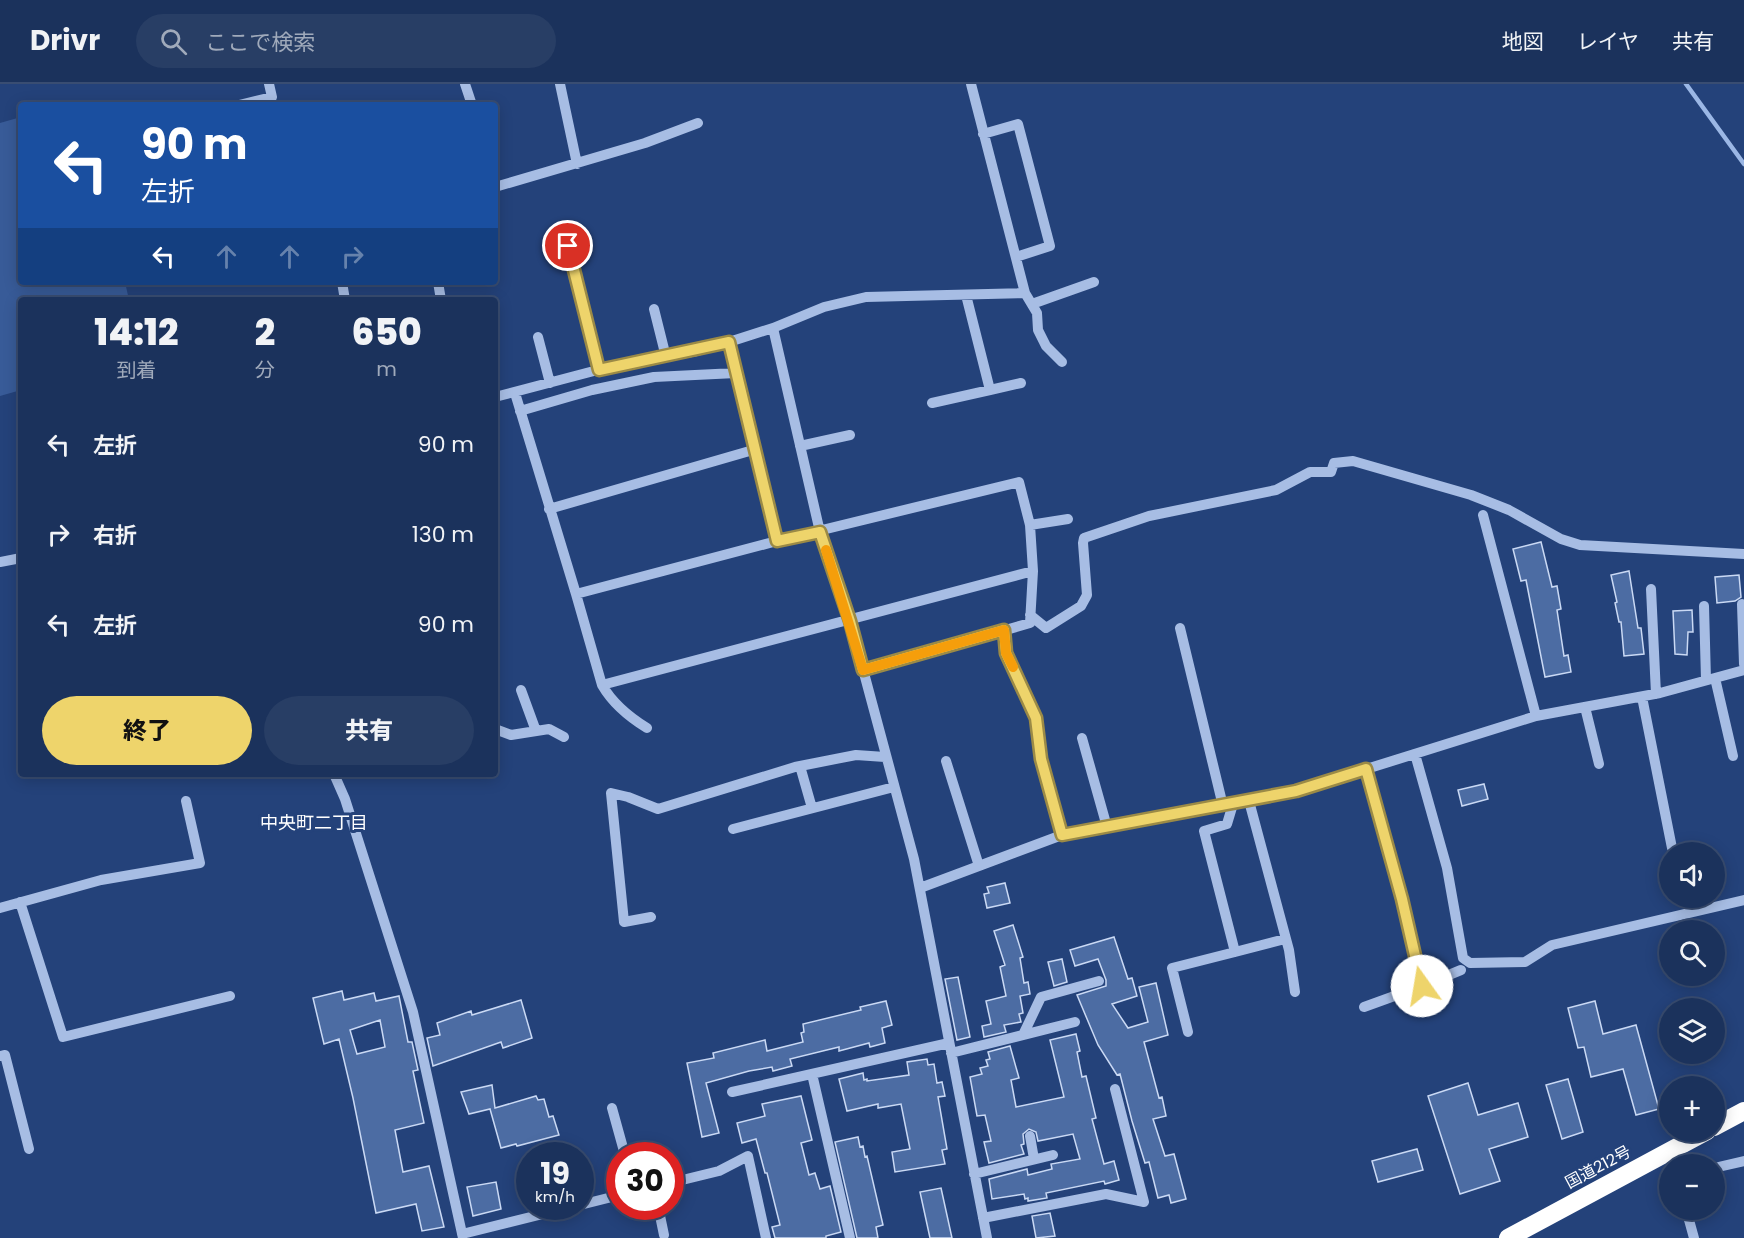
<!DOCTYPE html>
<html lang="ja">
<head>
<meta charset="utf-8">
<style>
  body { margin:0; font-family:Poppins,"Noto Sans JP",sans-serif; background:#283e65; color:#f1f3f6; height:100vh; display:flex; flex-direction:column; font-size:22px; white-space:nowrap }
  * { box-sizing:border-box; margin:0 }
  p { font-size:20px; color:#a0aabb }
  .icon { flex:none; width:33px; height:33px; fill:none; stroke:currentColor; stroke-width:2; stroke-linecap:round; stroke-linejoin:round }
  .map { position:relative; flex:1; overflow:hidden }
  .side { position:absolute; left:18px; top:213px; width:480px; height:480px; display:flex; flex-direction:column; background:#1b325c; border-radius:6px; box-shadow:0 3px 15px #0003,0 0 0 2px #394d72 }
  .side>* { flex:none }
  .banner { position:absolute; left:18px; top:18px; width:480px; height:183px; border-radius:6px; box-shadow:0 3px 15px #0003,0 0 0 2px #394d72; background:#1a4fa0; color:#fff; overflow:hidden }
  .tools { position:absolute; left:1659px; top:758px; display:grid; gap:12px }
  .tools a { display:grid; place-items:center; width:66px; height:66px; border-radius:50%; background:#1b325c; box-shadow:0 3px 15px #0003,0 0 0 2px #394d72; font-size:30px }
  .speed { position:absolute; left:516px; top:1058px; display:flex; gap:12px; font-size:30px; font-weight:700; text-align:center }
  .speed>* { display:grid; place-content:center; width:78px; height:78px; border-radius:50%; background:#1b325c; box-shadow:0 3px 15px #0003,0 0 0 2px #394d72; line-height:1 }
  .speed small { font-size:15px; font-weight:400 }
  .speed .limit { border:9px solid #d22; background:#fff; color:#111 }
  .pin { position:absolute; display:grid; place-items:center; width:51px; height:51px; color:#fff; margin:-26px; border:3px solid #fff; border-radius:50%; box-shadow:0 2px 6px #0007 }
  .me { position:absolute; width:66px; margin:-33px; rotate:347deg; stroke-linejoin:round; filter:drop-shadow(0 0 4px #0008) }
  .turn { display:flex; align-items:center; gap:21px; height:126px; padding:0 24px; font-size:27px }
  .turn .icon { width:78px; height:78px; stroke-width:2.5 }
  .turn b { display:block; font-size:42px; line-height:51px }
  .lanes { display:flex; align-items:center; height:57px; padding:0 24px; background:#0003; justify-content:center; gap:30px; direction:ltr }
  .lanes .off { opacity:.35 }
  .eta { display:flex; justify-content:space-evenly; align-items:center; height:102px; text-align:center }
  .eta b { font-size:36px; font-weight:800; line-height:42px }
  .action { display:flex; gap:12px; margin-top:auto; padding:12px 24px }
  .action a { flex:1; height:69px; border-radius:36px; background:#eed46b; color:#111; font-size:24px; font-weight:800; line-height:69px; text-align:center }
  .action a+a { background:#283e65; color:#f1f3f6 }
  ul { padding:0; list-style:none }
  li { display:flex; align-items:center; gap:18px; height:90px; padding:0 24px }
  li div { flex:1 }
  li b { display:block; font-size:22px }
  li em { font-style:normal }
  header { display:flex; align-items:center; gap:36px; box-sizing:border-box; height:84px; padding:0 30px; background:#1b325c; border-bottom:2px solid #394d72 }
  header strong { font-size:28px }
  nav { display:flex; gap:33px; margin-inline-start:auto; font-size:21px }
  .search { width:420px; height:54px; background:#283e65; display:flex; align-items:center; gap:15px; box-sizing:border-box; padding:0 21px; border-radius:33px; color:#a0aabb; font-size:22px }
  .map>svg:first-child { display:block }
  .green { fill:#385b98 }
  .lines { fill:none; stroke-linecap:round; stroke-linejoin:round }
  .stream { stroke:#9bb7e5; stroke-width:4.5 }
  .building { fill:#4c6ca3; stroke:#cad9f4; stroke-width:1.5; fill-rule:evenodd }
  .minor { stroke:#a7bde4; stroke-width:10 }
  .highway { stroke:#fff; stroke-width:18 }
  .route-casing { stroke:#9b8a46; stroke-width:15 }
  .route { stroke:#eed46b; stroke-width:10 }
  .slow { stroke:#f59e0b; stroke-width:10 }
  .labels { text-anchor:middle; dominant-baseline:central; stroke-width:6; stroke-linejoin:round; paint-order:stroke }
  .street-label { font-size:16px; fill:#fff; stroke:#24427a }
  .neighbourhood-label { font-size:18px; fill:#fff; stroke:#24427a }
</style>
</head>
<body>
<header>
<strong>Drivr</strong>
<div class="search"><svg class="icon" aria-label="search" viewBox="0 0 24 24"><circle cx="10" cy="10" r="6"/><path d="M15 15l6 6"/></svg>ここで検索</div>
<nav><a>地図</a><a>レイヤ</a><a>共有</a></nav>
</header>
<div class="map">
<svg width="1744" height="1154" viewBox="0 0 1744 1154">
  <rect width="100%" height="100%" fill="#24427a"/>
  <path class="green" d="M21,33V198H125L129,216H21V306L0,312V39Z"/>
  <g class="lines">
    <path class="stream" d="M1686,0L1744,80"/>
  </g>
  <path class="building" d="M1541,458L1552,503L1557,502L1561,525L1557,526L1564,572L1568,571L1571,588L1545,593L1526,496L1521,497L1513,465Z
    M1629,487L1638,544H1641L1644,570L1624,572L1621,538H1619L1615,519L1617,518L1611,491Z
    M1739,491L1741,513L1735,517L1717,519L1715,493Z
    M1692,526L1693,548H1688L1687,571L1675,570L1673,527Z
    M1484,700L1488,715L1462,722L1458,706Z
    M1005,799L1010,819L987,824L984,810L989,809L987,803Z
    M1013,841L1023,873L1020,874L1024,899L1028,898L1030,910L1020,912L1023,929L1019,930L1021,938L1004,941L1006,948L984,953L982,942L991,940L986,917L1006,912L1000,883L1005,881L994,847Z
    M1114,853L1128,895L1132,894L1137,912L1112,920L1128,944L1148,938L1139,903L1156,899L1168,951L1144,958L1159,1014L1162,1013L1166,1032L1153,1035L1165,1072L1174,1070L1186,1115L1171,1119L1169,1111L1158,1114L1149,1078L1145,1079L1132,1037L1120,990L1117,991L1098,961L1077,911L1106,902V896L1098,875L1075,882L1070,866Z
    M1062,875L1067,898L1054,902L1048,878Z
    M958,893L970,953L957,956L945,895Z
    M342,907L344,916L374,909L376,917L399,912L408,958H412L418,986L413,987L424,1039L395,1046L403,1088L429,1082L444,1143L422,1147L416,1120L376,1129L353,1014L339,955L324,960L313,914ZM380,936L385,963L357,970L350,946Z
    M521,916L532,954L503,964L501,958L433,982L427,954L440,951L437,939L471,927L472,931Z
    M886,917L892,941L882,944L885,959L870,963L869,959L839,967V963L790,975L792,982L773,987L772,983L749,987L706,999L719,1049L702,1053L687,979L714,974L713,969L765,956L767,967L803,958L801,949L804,948L803,940L861,926L860,923Z
    M1595,917L1603,950L1636,941L1659,1025L1636,1031L1623,985L1591,993L1584,963L1578,964L1568,924Z
    M1076,950L1080,967L1077,968L1082,993L1086,992L1096,1034L1092,1035L1104,1080L1114,1077L1119,1096L1105,1100L1104,1097L1046,1109L1047,1114L1028,1117V1114L1025,1115L1024,1110L992,1115L989,1095L1027,1085L1028,1091L1052,1085L1051,1080L1080,1075L1073,1050L1038,1057L1036,1048L1029,1045L1023,1050L1024,1060L1021,1061L1024,1070L989,1079L984,1058L991,1057L985,1031L977,1032L970,993L982,990L980,984L988,982L986,976L990,975L988,968L1010,962L1019,994L1011,996L1016,1023L1064,1013L1050,956Z
    M927,975L928,981L934,980L937,999L942,998L945,1012L938,1013L947,1065L942,1066L945,1080L895,1088L892,1068L910,1065L901,1020L878,1024V1020L847,1027L839,995L863,989L864,996L867,995V997L909,991L907,978Z
    M1568,995L1583,1048L1562,1055L1546,1001Z
    M1468,999L1478,1031L1518,1019L1528,1053L1489,1065L1500,1097L1460,1110L1428,1012Z
    M492,1001L495,1024L536,1012L538,1016L544,1015L549,1033L553,1032L559,1051L517,1062L516,1060L501,1064L490,1025L469,1030L461,1008Z
    M801,1012L812,1056L801,1059L809,1091L815,1089L820,1105L830,1102L841,1148L826,1152V1154H775L772,1143L780,1141L767,1089H765L756,1055L742,1059L737,1039L765,1032L762,1020Z
    M858,1053L860,1063L863,1062L865,1073L867,1072L883,1141L876,1143L878,1154H857L835,1058Z
    M1417,1065L1423,1086L1378,1098L1372,1077Z
    M496,1098L501,1125L473,1132L467,1103Z
    M941,1104L952,1154H930L920,1108Z
    M1050,1129L1055,1152L1036,1154L1032,1132Z"/>
  <g class="lines">
    <path class="minor" d="M465,0L472,21
      M560,0L577,80
      M971,0L1025,209L1037,229L1038,246L1046,262L1062,278
      M239,21L272,13L269,0
      M983,50L1018,40L1050,162L1016,173
      M495,103L645,59L698,39
      M568,162L599,286
      M342,198L345,216
      M438,198L441,216
      M966,211L990,306L1021,299
      M1032,220L1094,198
      M654,225L666,273
      M773,244L820,448L850,537L914,775L987,1154
      M538,253L550,299
      M729,258L777,457
      M515,309L576,510L602,601L1033,487
      M495,313L609,283L697,267L729,258L773,244L824,223L866,213L1025,209
      M932,319L990,306
      M520,327L592,306L654,293L736,289
      M800,362L850,351
      M549,425L753,366
      M1483,431L1536,632
      M1030,441L1068,435
      M0,478L21,474
      M1651,505L1656,610
      M576,510L777,457L1019,398L1030,441L1033,487L1030,539L863,587
      M1742,520L1744,580
      M1704,522L1706,596
      M1030,531L1046,544L1081,522L1087,511L1083,459L1084,454L1149,432L1276,406L1310,388H1331L1334,379L1353,377L1471,411L1509,426L1561,455L1580,461L1744,470
      M1180,544L1223,722
      M1003,546L1006,569L1036,634L1041,675L1062,751
      M1715,594L1733,672
      M602,601C613,620 629,633 647,644
      M521,606L536,647
      M1642,613L1672,764
      M1585,623L1599,680
      M495,645L511,651L549,645L564,653
      M1082,654L1107,743
      M1415,670L1447,784L1463,874L1470,879L1525,878L1552,861L1744,816
      M946,677L979,782
      M800,682L812,724
      M334,690L345,715L413,928L463,1154
      M1249,717L1289,866L1295,908
      M1233,720L1227,740L1204,747L1235,868L1285,855
      M733,745L894,703
      M920,804L1062,751L1296,707L1536,632L1660,609L1744,586
      M20,818L63,953L230,912
      M0,824L101,796L200,779L186,717
      M651,833L624,838L611,709L628,713L658,725L795,683L856,671L885,673
      M1422,902L1461,886
      M1364,923L1422,902L1402,815L1366,685
      M1188,948L1172,884L1235,868
      M1023,951L1041,913L1099,897
      M951,969L1075,938
      M0,972L5,971L29,1065
      M812,990L850,1154
      M732,1008L949,959
      M612,1024L625,1071
      M1030,1052L1034,1075
      M1714,1084L1744,1077
      M974,1090L1053,1071
      M670,1099L719,1087L748,1072L766,1154
      M580,1121L620,1111
      M658,1122L664,1151
      M1686,1125L1694,1154
      M983,1134L1106,1110L1144,1118L1115,1005
      M462,1150L575,1122"/>
    <path class="highway" d="M1714,1043L1744,1027
      M1508,1154L1707,1047"/>
  </g>
  <g class="lines">
    <g class="route-casing">
      <path id="route" d="M568,162L599,286L729,258L777,457L820,448L850,537L863,586L1004,546L1006,569L1036,634L1041,675L1062,751L1296,707L1366,685L1402,815L1422,902"/>
    </g>
    <use href="#route" class="route"/>
    <path class="slow" d="M826,466L863,586L1004,546L1006,569L1013,583"/>
  </g>
  <g class="labels">
    <g class="street-label">
      <text transform="translate(1598 1083) rotate(-28)">国道212号</text>
    </g>
    <g class="neighbourhood-label">
      <text x="314" y="738">中央町二丁目</text>
    </g>
  </g>
</svg>
<div class="tools">
<a><svg class="icon" aria-label="sound" viewBox="0 0 24 24"><path d="M4 9h4l5-4v14l-5-4H4zM17 9q2 3 0 6"/></svg></a>
<a><svg class="icon" aria-label="search" viewBox="0 0 24 24"><circle cx="10" cy="10" r="6"/><path d="M15 15l6 6"/></svg></a>
<a><svg class="icon" aria-label="layers" viewBox="0 0 24 24"><path d="M12 4l9 5-9 5-9-5zM3 14l9 5 9-5"/></svg></a>
<a>+</a>
<a>−</a>
</div>
<div class="speed"><div>19<small>km/h</small></div><div class="limit">30</div></div>
<div class="pin" style="left:568px;top:162px;background:#d93025"><svg class="icon" aria-label="arrive" viewBox="0 0 24 24"><path d="M6 21V4h12l-3 4 3 4H6"/></svg></div>
<svg class="me" style="left:1422px;top:902px" viewBox="-20 -20 40 40"><circle r="19" fill="#fff"/><path d="M0-13L10 11 0 6-10 11z" fill="#eed46b"/></svg>
<div class="banner">
<div class="turn"><svg class="icon" aria-label="left" viewBox="0 0 24 24"><path d="M17 20v-9H6M10 6l-5 5 5 5"/></svg><div><b>90 m</b>左折</div></div>
<div class="lanes"><svg class="icon" aria-label="left" viewBox="0 0 24 24"><path d="M17 20v-9H6M10 6l-5 5 5 5"/></svg><svg class="icon off" aria-label="ahead" viewBox="0 0 24 24"><path d="M12 20V5M6 11l6-6 6 6"/></svg><svg class="icon off" aria-label="ahead" viewBox="0 0 24 24"><path d="M12 20V5M6 11l6-6 6 6"/></svg><svg class="icon off" aria-label="right" viewBox="0 0 24 24"><path d="M7 20v-9h11M14 6l5 5-5 5"/></svg></div>
</div>
<section class="side">
<div class="eta">
<div><b>14:12</b><p>到着</p></div>
<div><b>2</b><p>分</p></div>
<div><b>650</b><p>m</p></div>
</div>
<ul>
<li><svg class="icon" aria-label="left" viewBox="0 0 24 24"><path d="M17 20v-9H6M10 6l-5 5 5 5"/></svg><div><b>左折</b></div><em>90 m</em></li>
<li><svg class="icon" aria-label="right" viewBox="0 0 24 24"><path d="M7 20v-9h11M14 6l5 5-5 5"/></svg><div><b>右折</b></div><em>130 m</em></li>
<li><svg class="icon" aria-label="left" viewBox="0 0 24 24"><path d="M17 20v-9H6M10 6l-5 5 5 5"/></svg><div><b>左折</b></div><em>90 m</em></li>
</ul>
<div class="action"><a>終了</a><a>共有</a></div>
</section>
</div>
</body>
</html>
